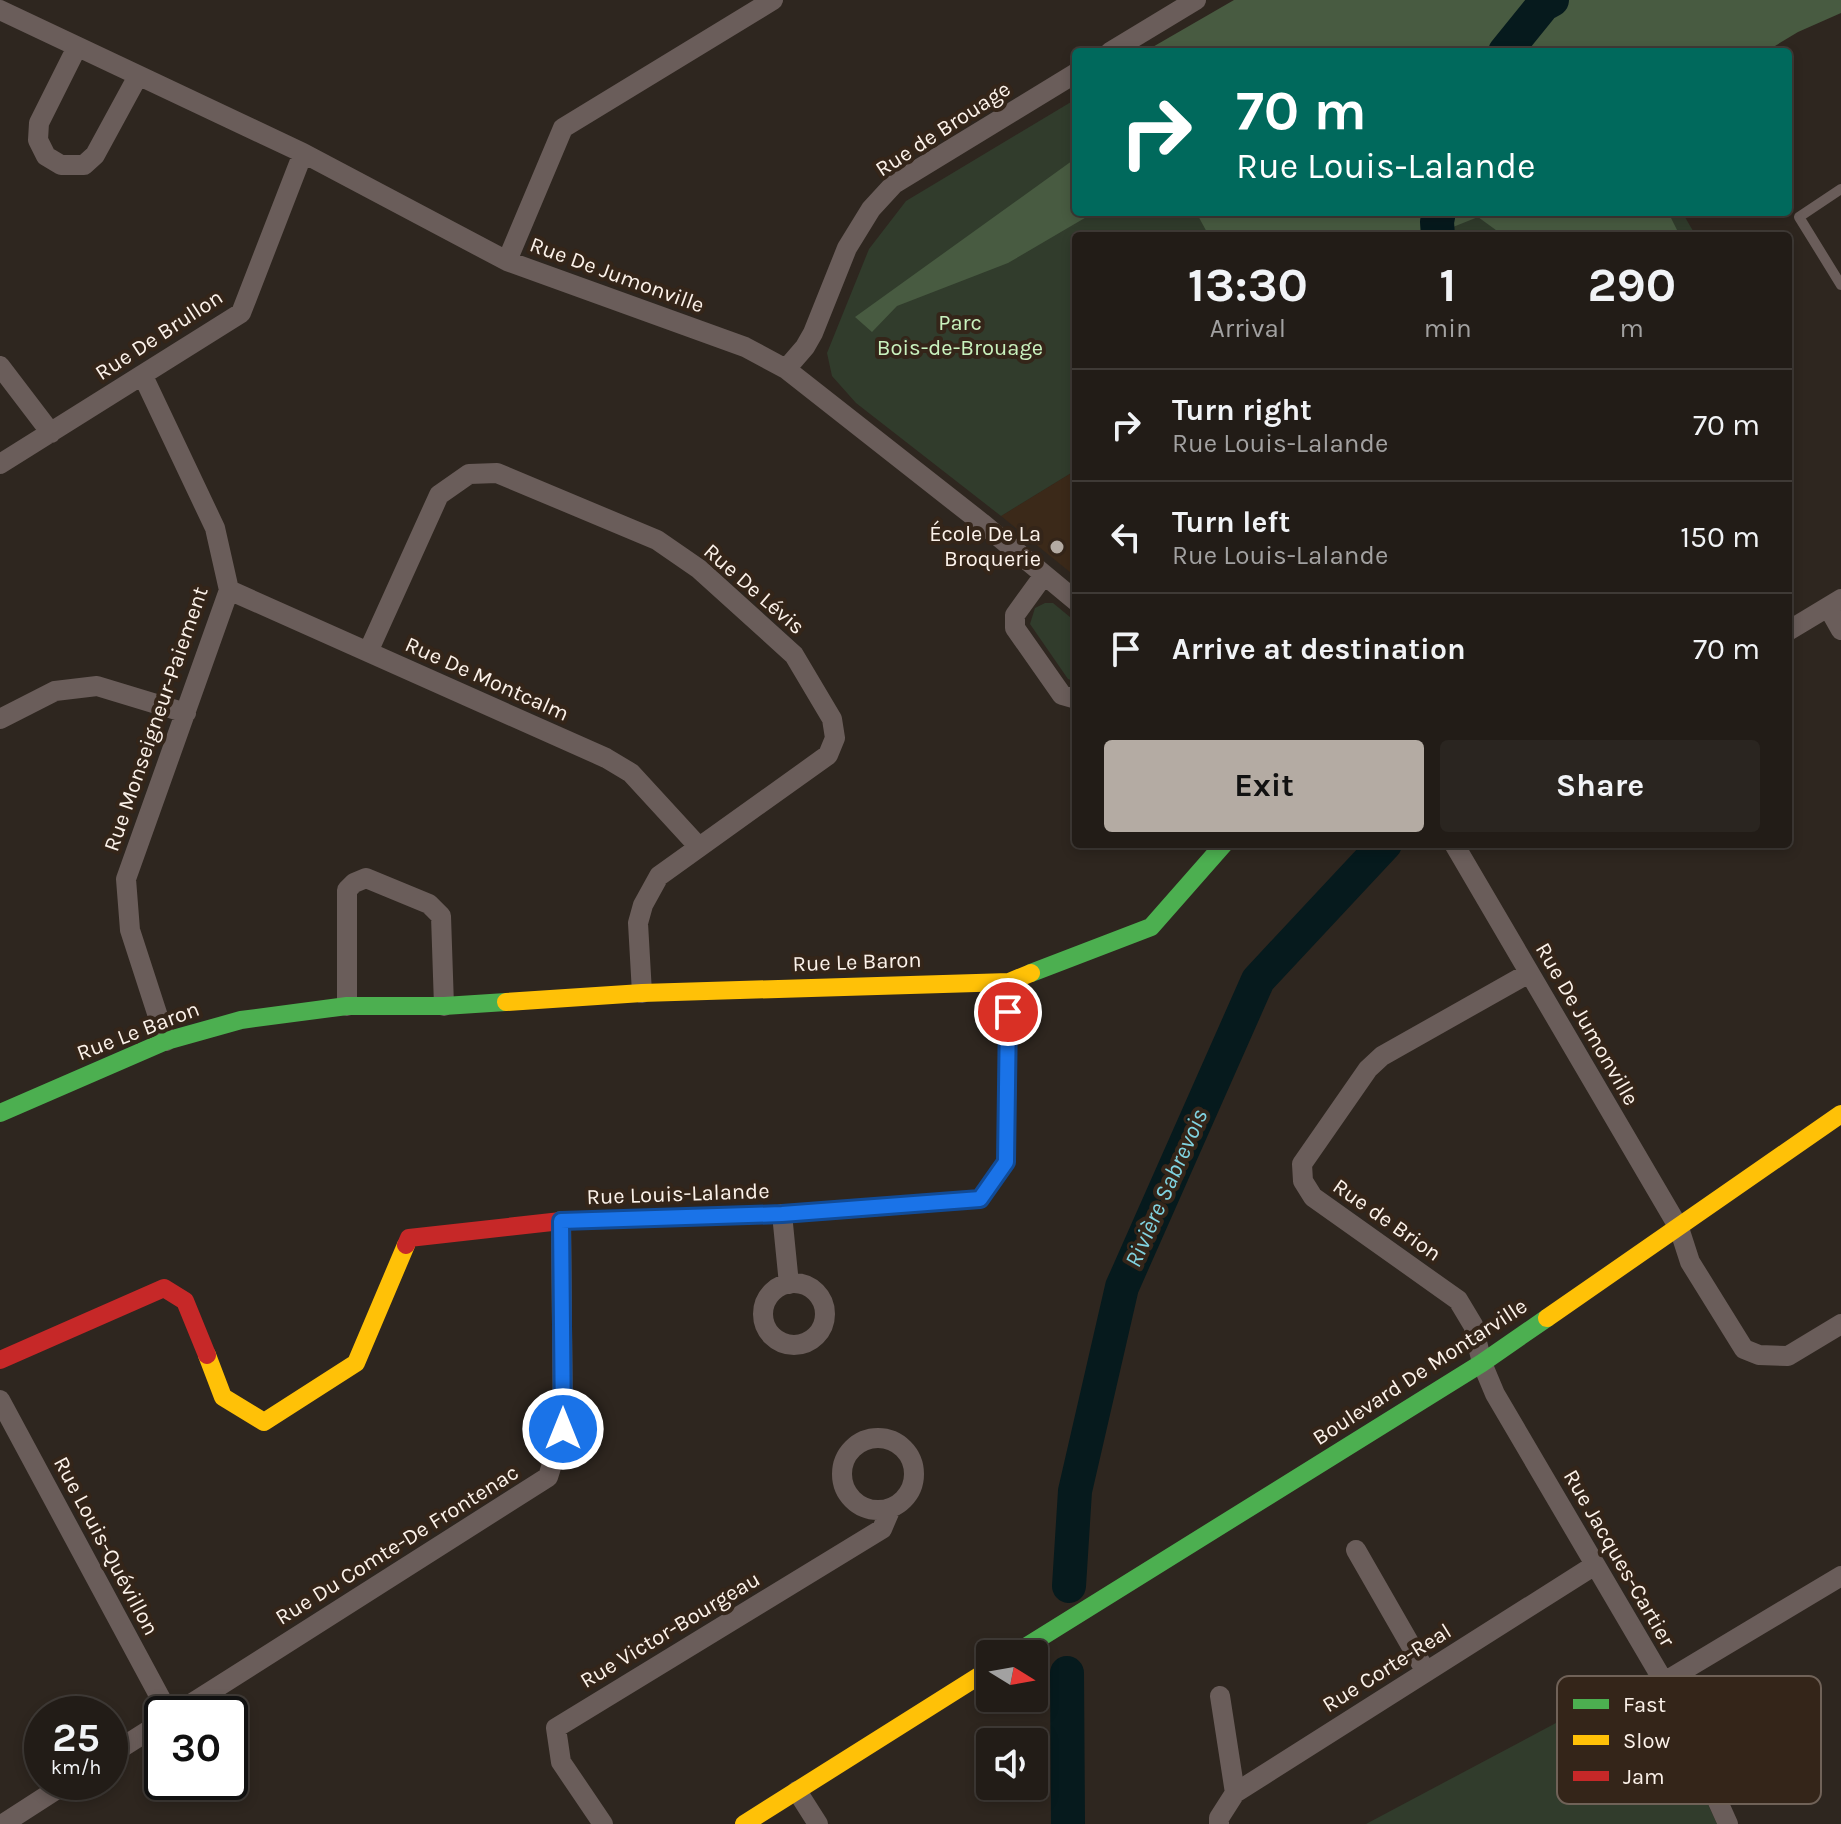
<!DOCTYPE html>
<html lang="en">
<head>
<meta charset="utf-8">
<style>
  body { margin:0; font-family:Karla,sans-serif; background:#2a2520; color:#f1f3f6; height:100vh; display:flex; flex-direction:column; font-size:30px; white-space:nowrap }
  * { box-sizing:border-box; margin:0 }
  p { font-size:26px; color:#a2a1a1 }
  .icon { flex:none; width:44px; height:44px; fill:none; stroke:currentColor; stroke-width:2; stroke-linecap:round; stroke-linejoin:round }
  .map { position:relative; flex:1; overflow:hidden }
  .sheet { position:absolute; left:1072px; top:232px; width:720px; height:616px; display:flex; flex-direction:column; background:#221c17; border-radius:8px; box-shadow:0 4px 12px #0003,0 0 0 2px #3f3a36 }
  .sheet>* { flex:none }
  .top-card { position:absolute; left:1072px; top:48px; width:720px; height:168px; border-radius:8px; box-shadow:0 4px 12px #0003,0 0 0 2px #3f3a36; background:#00695c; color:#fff; overflow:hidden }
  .needle { width:52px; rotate:101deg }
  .tools { position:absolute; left:976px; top:1640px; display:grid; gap:16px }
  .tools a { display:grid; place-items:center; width:72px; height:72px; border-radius:8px; background:#221c17; box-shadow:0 4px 12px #0003,0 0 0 2px #3f3a36; font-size:40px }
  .speed { position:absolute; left:24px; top:1696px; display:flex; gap:16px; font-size:40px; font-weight:700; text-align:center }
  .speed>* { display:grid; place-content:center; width:104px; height:104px; border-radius:50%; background:#221c17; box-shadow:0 4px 12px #0003,0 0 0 2px #3f3a36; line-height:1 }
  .speed small { font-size:20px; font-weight:400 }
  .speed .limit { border:4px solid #111; border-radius:12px; background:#fff; color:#111 }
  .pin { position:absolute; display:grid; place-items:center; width:68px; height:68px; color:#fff; margin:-34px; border:4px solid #fff; border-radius:50%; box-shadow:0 2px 8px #0007 }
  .me { position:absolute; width:88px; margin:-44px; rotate:0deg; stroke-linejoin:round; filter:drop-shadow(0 0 6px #0008) }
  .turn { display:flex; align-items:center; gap:28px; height:168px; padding:0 32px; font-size:36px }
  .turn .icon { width:104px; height:104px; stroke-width:2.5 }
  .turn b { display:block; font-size:56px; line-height:68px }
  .eta { display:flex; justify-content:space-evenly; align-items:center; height:136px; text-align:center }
  .eta b { font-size:48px; font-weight:700; line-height:56px }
  .cta { display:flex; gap:16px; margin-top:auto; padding:16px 32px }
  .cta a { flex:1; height:92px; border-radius:8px; background:#b4aba3; color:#111; font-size:32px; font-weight:700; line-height:92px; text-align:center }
  .cta a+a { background:#2a2520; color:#f1f3f6 }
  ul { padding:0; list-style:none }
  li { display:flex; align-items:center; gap:24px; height:112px; padding:0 32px; border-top:2px solid #3f3a36 }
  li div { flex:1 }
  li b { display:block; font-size:30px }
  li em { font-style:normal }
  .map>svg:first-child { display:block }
  .built { fill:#3b2919 }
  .green { fill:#313c2c }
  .forest { fill:#485b41 }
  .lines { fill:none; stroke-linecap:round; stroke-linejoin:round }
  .river { stroke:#061a1d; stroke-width:34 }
  .lane { stroke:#6a5d5a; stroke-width:10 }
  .street { stroke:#6a5d5a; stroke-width:20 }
  .fast { stroke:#4caf50; stroke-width:18 }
  .slow { stroke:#ffc107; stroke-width:18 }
  .jam { stroke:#c62828; stroke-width:18 }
  .route-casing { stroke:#114b97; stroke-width:20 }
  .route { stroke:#1a73e8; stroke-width:14 }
  .poi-dot { fill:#b4aba3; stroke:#342519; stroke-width:3 }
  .labels { text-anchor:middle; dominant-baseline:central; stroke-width:8; stroke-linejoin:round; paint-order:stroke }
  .street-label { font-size:22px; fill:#fcf2ea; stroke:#342519 }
  .park-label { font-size:22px; fill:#c9f2be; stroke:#342519 }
  .poi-label { font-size:22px; fill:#fcf2ea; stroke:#342519; text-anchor:end }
  .water-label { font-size:24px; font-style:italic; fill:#81d3e0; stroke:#342519 }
  .key { fill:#342519; stroke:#706258; stroke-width:2 }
  .key-label { font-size:22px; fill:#fcf2ea }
</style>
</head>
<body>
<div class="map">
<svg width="1841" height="1824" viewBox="0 0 1841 1824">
  <rect width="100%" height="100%" fill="#2e261f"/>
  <path class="built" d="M1076,470V577L1001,516Z"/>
  <path class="green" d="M1076,99V212H1682L1696,236H1076V470L1001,516L856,403L832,376L827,353L869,249L906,201Z
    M1045,603H1053L1076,622V682L1068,679L1030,624L1035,608Z
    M1648,1674L1717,1824H1366Z"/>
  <path class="forest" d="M1234,0H1841V13L1798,32L1765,52H1144Z
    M1076,158V212H1095L1008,263L897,306L872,332L855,317Z
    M1196,212H1668L1680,236H1500V233L1478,217L1448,229L1443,236H1209Z"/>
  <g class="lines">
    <path class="river" d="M1505,52L1543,5L1552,0
      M1438,236L1437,222L1439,212
      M1069,1586L1075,1491L1122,1287L1258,980L1385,844
      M1067,1673L1068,1824"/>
    <path class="lane" d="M1841,189L1799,217L1841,285"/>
    <path class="street" d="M0,10L303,153L507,261L745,347L786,369L982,523L1076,601
      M77,47L39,123L38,140L46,156L61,165H84L95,155L138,76
      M1110,52L1196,0
      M507,261L563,128L773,0
      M0,366L51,433
      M786,369L805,347L813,333L847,248L871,209L894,184L1076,73
      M143,376L215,528L229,590L126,879L130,930L166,1041
      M0,464L241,313L303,153
      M1044,575L1015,615V628L1062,695L1076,699
      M229,590L606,758L631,773L699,847
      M1828,607L1841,630
      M1788,631L1841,599
      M368,652L439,495L469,474L497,473L657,540L699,569L794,655L832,719L835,738L828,755L659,876L643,905L638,923L642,993
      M0,719L55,691L97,686L186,713
      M1454,844L1679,1228L1690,1262L1744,1349L1759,1355L1788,1356L1841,1324
      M1529,973L1382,1056L1368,1069L1302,1164L1303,1181L1313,1197L1458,1300L1473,1325L1482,1363L1495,1394L1664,1682L1728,1824
      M347,1006V890L354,883L366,878L429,904L441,916L444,1006
      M782,1214L789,1284
      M763 1314a31 31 0 1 1 62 0a31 31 0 1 1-62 0Z
      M0,1400L169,1714
      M842 1474a36 36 0 1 1 72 0a36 36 0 1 1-72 0Z
      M1356,1550L1426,1672
      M1664,1682L1841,1576
      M1220,1696L1235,1793
      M175,1714L548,1477L563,1429L561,1221
      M110,1755L162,1722
      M797,1791L818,1824
      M3,1824L68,1782
      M603,1824L561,1762L556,1728L882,1529L891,1508
      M1219,1824V1818L1235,1793L1595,1565"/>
    <path class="fast" d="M1031,973L1151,927L1224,844
      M0,1113L166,1041L241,1020L347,1006H444L506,1002
      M1014,1654L1482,1363L1547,1318"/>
    <path class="slow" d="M506,1002L642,993L1009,982L1031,973
      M852,1209L980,1199L1006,1162L1009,982
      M1547,1318L1841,1114
      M207,1355L223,1397L264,1422L356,1363L406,1245
      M744,1824L990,1669"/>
    <path class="jam" d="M406,1245L409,1238L561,1221L782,1214L852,1209
      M0,1360L164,1288L185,1301L207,1355"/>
  </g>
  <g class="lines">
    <g class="route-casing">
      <path id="route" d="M563,1429L561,1221L782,1214L980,1199L1006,1162L1008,1012"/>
    </g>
    <use href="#route" class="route"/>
  </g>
  <circle class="poi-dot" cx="1057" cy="547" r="8"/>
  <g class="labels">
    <g class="street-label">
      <text transform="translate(943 129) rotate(-33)">Rue de Brouage</text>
      <text transform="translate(617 275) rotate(20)">Rue De Jumonville</text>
      <text transform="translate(159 335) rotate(-33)">Rue De Brullon</text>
      <text transform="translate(754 589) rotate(41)">Rue De Lévis</text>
      <text transform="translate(487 679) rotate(24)">Rue De Montcalm</text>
      <text transform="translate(156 719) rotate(-71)">Rue Monseigneur-Paiement</text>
      <text transform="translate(857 962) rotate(-2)">Rue Le Baron</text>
      <text transform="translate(1587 1024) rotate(60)">Rue De Jumonville</text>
      <text transform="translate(138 1031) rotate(-21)">Rue Le Baron</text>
      <text transform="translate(678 1194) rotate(-2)">Rue Louis-Lalande</text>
      <text transform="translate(1387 1220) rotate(35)">Rue de Brion</text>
      <text transform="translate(1420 1372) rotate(-33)">Boulevard De Montarville</text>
      <text transform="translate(397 1545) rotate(-32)">Rue Du Comte-De Frontenac</text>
      <text transform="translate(106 1546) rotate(62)">Rue Louis-Quévillon</text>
      <text transform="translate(1619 1558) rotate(60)">Rue Jacques-Cartier</text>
      <text transform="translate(670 1630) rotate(-31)">Rue Victor-Bourgeau</text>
      <text transform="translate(1387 1668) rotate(-32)">Rue Corte-Real</text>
    </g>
    <g class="park-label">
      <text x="960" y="323">Parc<tspan x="960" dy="25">Bois-de-Brouage</tspan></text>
    </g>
    <g class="poi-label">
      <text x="1041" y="534">École De La<tspan x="1041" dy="25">Broquerie</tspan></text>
    </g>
    <g class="water-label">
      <text transform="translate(1166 1188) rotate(-66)">Rivière Sabrevois</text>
    </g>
  </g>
  <rect x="1557" y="1676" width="264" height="128" rx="12" class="key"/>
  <rect x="1573" y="1699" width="36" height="10" fill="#4caf50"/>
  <rect x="1573" y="1735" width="36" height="10" fill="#ffc107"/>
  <rect x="1573" y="1771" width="36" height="10" fill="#c62828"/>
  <g class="key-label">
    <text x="1623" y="1712">Fast</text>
    <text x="1623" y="1748">Slow</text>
    <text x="1623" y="1784">Jam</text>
  </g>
</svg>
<div class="tools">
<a><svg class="needle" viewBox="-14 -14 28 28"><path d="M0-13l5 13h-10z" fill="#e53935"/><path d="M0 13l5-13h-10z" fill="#a2a1a1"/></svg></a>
<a><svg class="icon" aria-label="sound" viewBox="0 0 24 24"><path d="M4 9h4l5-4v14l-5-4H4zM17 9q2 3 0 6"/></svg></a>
</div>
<div class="speed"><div>25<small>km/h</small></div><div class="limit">30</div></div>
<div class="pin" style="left:1008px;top:1012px;background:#d93025"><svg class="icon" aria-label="arrive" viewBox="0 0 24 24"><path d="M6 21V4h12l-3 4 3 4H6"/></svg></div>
<svg class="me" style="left:563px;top:1429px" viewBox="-20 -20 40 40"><circle r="17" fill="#1a73e8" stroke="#fff" stroke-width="3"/><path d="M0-11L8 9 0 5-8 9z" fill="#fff"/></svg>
<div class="top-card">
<div class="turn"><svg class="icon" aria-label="right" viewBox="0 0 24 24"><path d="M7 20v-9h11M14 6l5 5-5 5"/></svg><div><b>70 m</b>Rue Louis-Lalande</div></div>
</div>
<section class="sheet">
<div class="eta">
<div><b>13:30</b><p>Arrival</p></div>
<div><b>1</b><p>min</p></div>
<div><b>290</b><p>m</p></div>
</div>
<ul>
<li><svg class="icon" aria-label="right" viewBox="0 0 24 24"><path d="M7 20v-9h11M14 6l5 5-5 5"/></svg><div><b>Turn right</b><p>Rue Louis-Lalande</p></div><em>70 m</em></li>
<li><svg class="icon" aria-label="left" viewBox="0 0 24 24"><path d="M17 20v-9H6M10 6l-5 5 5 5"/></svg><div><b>Turn left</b><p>Rue Louis-Lalande</p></div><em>150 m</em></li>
<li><svg class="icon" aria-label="arrive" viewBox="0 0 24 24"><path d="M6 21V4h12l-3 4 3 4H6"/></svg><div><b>Arrive at destination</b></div><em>70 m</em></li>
</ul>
<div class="cta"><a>Exit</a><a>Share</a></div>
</section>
</div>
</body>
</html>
